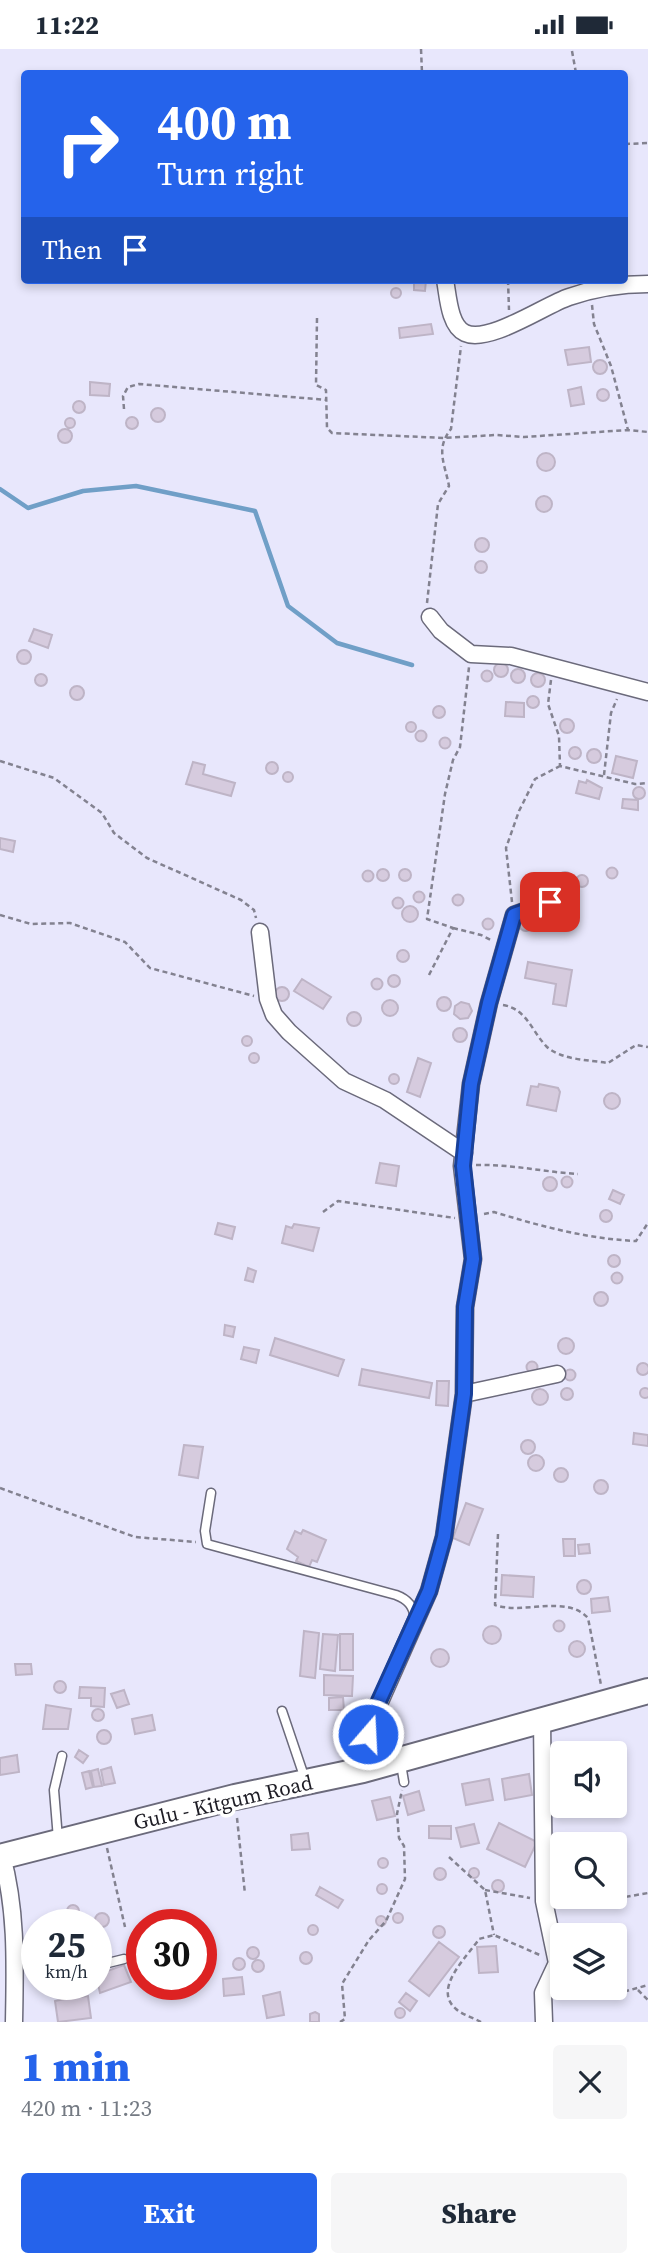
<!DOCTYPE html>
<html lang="en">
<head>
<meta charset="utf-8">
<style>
  body { margin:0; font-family:"Source Serif 4",serif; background:#f6f6f7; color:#1f2937; height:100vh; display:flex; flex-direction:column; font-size:26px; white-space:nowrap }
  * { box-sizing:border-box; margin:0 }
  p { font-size:23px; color:#747a83 }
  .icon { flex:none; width:38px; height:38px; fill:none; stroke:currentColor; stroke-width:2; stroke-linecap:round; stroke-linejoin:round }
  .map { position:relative; height:1973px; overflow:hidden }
  .details { display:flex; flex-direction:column; background:#fff; flex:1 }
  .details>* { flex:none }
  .guide { position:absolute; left:21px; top:21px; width:607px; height:214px; border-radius:7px; box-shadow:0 4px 10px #0003; background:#2563eb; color:#fff; overflow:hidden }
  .fabs { position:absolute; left:550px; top:1692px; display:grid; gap:14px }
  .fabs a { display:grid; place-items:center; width:77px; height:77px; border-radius:7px; background:#fff; box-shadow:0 4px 10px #0003; font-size:35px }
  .speed { position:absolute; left:21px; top:1860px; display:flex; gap:14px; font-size:35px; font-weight:700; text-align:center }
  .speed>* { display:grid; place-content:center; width:91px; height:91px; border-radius:50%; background:#fff; box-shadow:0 4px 10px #0003; line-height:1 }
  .speed small { font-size:18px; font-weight:400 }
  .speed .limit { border:10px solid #d22; background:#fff; color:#111 }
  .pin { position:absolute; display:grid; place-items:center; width:60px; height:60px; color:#fff; margin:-30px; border-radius:14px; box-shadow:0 4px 10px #0006 }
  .me { position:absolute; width:77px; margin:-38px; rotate:19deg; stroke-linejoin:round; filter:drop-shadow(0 0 5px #0008) }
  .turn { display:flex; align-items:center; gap:24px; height:147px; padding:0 21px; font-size:32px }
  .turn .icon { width:91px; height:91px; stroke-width:2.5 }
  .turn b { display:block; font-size:49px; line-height:60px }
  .then { display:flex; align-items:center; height:66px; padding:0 21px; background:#0003; gap:14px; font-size:26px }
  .round { display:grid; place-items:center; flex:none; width:74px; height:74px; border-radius:7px; background:#f6f6f7 }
  .summary { display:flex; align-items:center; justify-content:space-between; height:119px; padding:0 21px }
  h1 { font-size:42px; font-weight:800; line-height:52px; color:#2563eb }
  .button { display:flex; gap:14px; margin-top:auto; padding:14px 21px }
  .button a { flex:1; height:80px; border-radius:7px; background:#2563eb; color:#fff; font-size:28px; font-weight:800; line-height:80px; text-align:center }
  .button a+a { background:#f6f6f7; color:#1f2937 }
  .status { display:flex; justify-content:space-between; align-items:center; height:49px; padding:0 35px; background:#fff; direction:ltr }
  .status svg { height:19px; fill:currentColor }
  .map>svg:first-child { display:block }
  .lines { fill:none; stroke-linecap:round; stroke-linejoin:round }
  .stream { stroke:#709fc7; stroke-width:4.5 }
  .building { fill:#d6cbde; stroke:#beb4c6; stroke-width:2 }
  .lane-casing { stroke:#6b6a7b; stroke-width:11 }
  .street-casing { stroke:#6b6a7b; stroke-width:19 }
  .primary-casing { stroke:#6b6a7b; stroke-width:28 }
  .path { stroke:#838290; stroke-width:2.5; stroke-dasharray:5 3.5; stroke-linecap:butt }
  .lane { stroke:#fff; stroke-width:8 }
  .street { stroke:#fff; stroke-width:16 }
  .primary { stroke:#fff; stroke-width:24 }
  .route-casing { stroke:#184099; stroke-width:18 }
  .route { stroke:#2563eb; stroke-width:12 }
  .labels { text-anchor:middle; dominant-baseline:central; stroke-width:7; stroke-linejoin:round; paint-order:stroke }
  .street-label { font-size:21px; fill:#1e1d25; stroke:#fff }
</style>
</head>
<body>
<div class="status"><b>11:22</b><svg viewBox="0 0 49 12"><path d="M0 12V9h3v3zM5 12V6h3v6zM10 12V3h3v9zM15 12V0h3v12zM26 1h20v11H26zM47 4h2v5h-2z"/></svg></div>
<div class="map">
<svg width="648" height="1973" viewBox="0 0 648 1973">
  <rect width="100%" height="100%" fill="#e8e7fc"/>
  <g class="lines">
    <path class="stream" d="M0,440L28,459L83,442L136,437L255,462L288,557L337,594L412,616"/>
  </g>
  <path class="building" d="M414,231H426L425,242L414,241Z
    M391 244a5 5 0 1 1 10 0a5 5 0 1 1-10 0Z
    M431,275L433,285L400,289L399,279Z
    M589,298L591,313L568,316L565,301Z
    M593 318a7 7 0 1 1 14 0a7 7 0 1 1-14 0Z
    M90,333L110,335L109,347L90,346Z
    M581,338L584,355L571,357L568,341Z
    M597 346a6 6 0 1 1 12 0a6 6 0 1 1-12 0Z
    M73 358a6 6 0 1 1 12 0a6 6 0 1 1-12 0Z
    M151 366a7 7 0 1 1 14 0a7 7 0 1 1-14 0Z
    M126 374a6 6 0 1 1 12 0a6 6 0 1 1-12 0Z
    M65 374a5 5 0 1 1 10 0a5 5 0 1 1-10 0Z
    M58 387a7 7 0 1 1 14 0a7 7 0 1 1-14 0Z
    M537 413a9 9 0 1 1 18 0a9 9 0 1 1-18 0Z
    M536 455a8 8 0 1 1 16 0a8 8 0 1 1-16 0Z
    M475 496a7 7 0 1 1 14 0a7 7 0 1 1-14 0Z
    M475 518a6 6 0 1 1 12 0a6 6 0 1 1-12 0Z
    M34,580L52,586L48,599L29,592Z
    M17 608a7 7 0 1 1 14 0a7 7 0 1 1-14 0Z
    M494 621a7 7 0 1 1 14 0a7 7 0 1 1-14 0Z
    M511 627a7 7 0 1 1 14 0a7 7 0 1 1-14 0Z
    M481.5 627a5.5 5.5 0 1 1 11 0a5.5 5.5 0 1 1-11 0Z
    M531 631a7 7 0 1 1 14 0a7 7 0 1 1-14 0Z
    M35 631a6 6 0 1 1 12 0a6 6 0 1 1-12 0Z
    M70 644a7 7 0 1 1 14 0a7 7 0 1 1-14 0Z
    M527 653a6 6 0 1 1 12 0a6 6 0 1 1-12 0Z
    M506,653L524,654V668L505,667Z
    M433 663a6 6 0 1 1 12 0a6 6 0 1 1-12 0Z
    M560 677a7 7 0 1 1 14 0a7 7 0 1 1-14 0Z
    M406 678a5 5 0 1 1 10 0a5 5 0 1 1-10 0Z
    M415.5 687a5.5 5.5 0 1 1 11 0a5.5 5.5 0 1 1-11 0Z
    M439.5 694a5.5 5.5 0 1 1 11 0a5.5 5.5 0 1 1-11 0Z
    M569 704a6 6 0 1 1 12 0a6 6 0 1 1-12 0Z
    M587 707a7 7 0 1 1 14 0a7 7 0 1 1-14 0Z
    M616,707L637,712L633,729L612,724Z
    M266 719a6 6 0 1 1 12 0a6 6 0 1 1-12 0Z
    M193,713L205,716L203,725L235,734L231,747L186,735Z
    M283 728a5 5 0 1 1 10 0a5 5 0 1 1-10 0Z
    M587,731L602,739L599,750L576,744L579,732L586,734Z
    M633 744a6 6 0 1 1 12 0a6 6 0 1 1-12 0Z
    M623,750L638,751V761L622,759Z
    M0,789L15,792L13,803L0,800Z
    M606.5 824a5.5 5.5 0 1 1 11 0a5.5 5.5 0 1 1-11 0Z
    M399 826a6 6 0 1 1 12 0a6 6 0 1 1-12 0Z
    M377 826a6 6 0 1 1 12 0a6 6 0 1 1-12 0Z
    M362.5 827a5.5 5.5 0 1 1 11 0a5.5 5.5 0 1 1-11 0Z
    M558 830a7 7 0 1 1 14 0a7 7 0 1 1-14 0Z
    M576 832a6 6 0 1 1 12 0a6 6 0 1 1-12 0Z
    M532,837L541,841L537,850L528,846Z
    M413.5 848a5.5 5.5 0 1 1 11 0a5.5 5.5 0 1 1-11 0Z
    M452.5 851a5.5 5.5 0 1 1 11 0a5.5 5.5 0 1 1-11 0Z
    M392.5 854a5.5 5.5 0 1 1 11 0a5.5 5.5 0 1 1-11 0Z
    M558 860a7 7 0 1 1 14 0a7 7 0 1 1-14 0Z
    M402 865a8 8 0 1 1 16 0a8 8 0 1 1-16 0Z
    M519 875a7 7 0 1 1 14 0a7 7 0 1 1-14 0Z
    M482.5 875a5.5 5.5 0 1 1 11 0a5.5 5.5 0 1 1-11 0Z
    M397 907a6 6 0 1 1 12 0a6 6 0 1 1-12 0Z
    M528,913L572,921L566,957L553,955L556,935L525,929Z
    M388 932a6 6 0 1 1 12 0a6 6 0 1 1-12 0Z
    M371.5 935a5.5 5.5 0 1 1 11 0a5.5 5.5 0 1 1-11 0Z
    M302,930L331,948L323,960L294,942Z
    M275 945a7 7 0 1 1 14 0a7 7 0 1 1-14 0Z
    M437 955a7 7 0 1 1 14 0a7 7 0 1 1-14 0Z
    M382 959a8 8 0 1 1 16 0a8 8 0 1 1-16 0Z
    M461,953L469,955L472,962L468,969L460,970L454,965L455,957Z
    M347 970a7 7 0 1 1 14 0a7 7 0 1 1-14 0Z
    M453 986a7 7 0 1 1 14 0a7 7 0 1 1-14 0Z
    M242 992a5 5 0 1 1 10 0a5 5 0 1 1-10 0Z
    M249 1009a5 5 0 1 1 10 0a5 5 0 1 1-10 0Z
    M418,1009L431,1014L420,1048L407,1043Z
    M389 1030a5 5 0 1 1 10 0a5 5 0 1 1-10 0Z
    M539,1035L558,1039L560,1043L556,1062L527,1056L531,1037L538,1038Z
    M604 1052a8 8 0 1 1 16 0a8 8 0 1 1-16 0Z
    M380,1114L399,1117L396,1137L376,1134Z
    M561.5 1133a5.5 5.5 0 1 1 11 0a5.5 5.5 0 1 1-11 0Z
    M543 1135a7 7 0 1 1 14 0a7 7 0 1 1-14 0Z
    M613,1141L624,1146L620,1155L609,1150Z
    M600 1167a6 6 0 1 1 12 0a6 6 0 1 1-12 0Z
    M218,1174L235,1178L232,1190L215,1185Z
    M294,1175L319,1179L313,1202L282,1194L286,1177L292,1179Z
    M608 1212a6 6 0 1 1 12 0a6 6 0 1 1-12 0Z
    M248,1219L256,1222L253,1233L245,1231Z
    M611.5 1229a5.5 5.5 0 1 1 11 0a5.5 5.5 0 1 1-11 0Z
    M594 1250a7 7 0 1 1 14 0a7 7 0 1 1-14 0Z
    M225,1276L235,1278L233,1288L224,1286Z
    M275,1289L344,1311L338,1327L270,1306Z
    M558 1297a8 8 0 1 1 16 0a8 8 0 1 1-16 0Z
    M244,1298L259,1301L256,1314L241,1310Z
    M526.5 1318a5.5 5.5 0 1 1 11 0a5.5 5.5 0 1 1-11 0Z
    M637 1320a6 6 0 1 1 12 0a6 6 0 1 1-12 0Z
    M362,1320L432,1334L429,1349L359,1336Z
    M564.5 1326a5.5 5.5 0 1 1 11 0a5.5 5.5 0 1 1-11 0Z
    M437,1332H449L448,1357L436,1356Z
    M640 1344a5 5 0 1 1 10 0a5 5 0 1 1-10 0Z
    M561 1345a6 6 0 1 1 12 0a6 6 0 1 1-12 0Z
    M532 1348a8 8 0 1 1 16 0a8 8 0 1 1-16 0Z
    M634,1384L648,1386V1397L633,1395Z
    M521 1398a7 7 0 1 1 14 0a7 7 0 1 1-14 0Z
    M184,1396L203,1398L198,1429L179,1426Z
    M528 1414a8 8 0 1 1 16 0a8 8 0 1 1-16 0Z
    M554 1426a7 7 0 1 1 14 0a7 7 0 1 1-14 0Z
    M594 1438a7 7 0 1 1 14 0a7 7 0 1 1-14 0Z
    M466,1454L483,1460L469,1496L453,1489Z
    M303,1481L326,1491L317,1513L312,1511L309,1518L296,1512L298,1508L287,1500L295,1482L301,1485Z
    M563,1490H575V1507H564Z
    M589,1495L590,1504L579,1505L578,1496Z
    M502,1526L534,1528L533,1548L501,1546Z
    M577 1538a7 7 0 1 1 14 0a7 7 0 1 1-14 0Z
    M608,1548L610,1562L592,1564L591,1550Z
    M553.5 1577a5.5 5.5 0 1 1 11 0a5.5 5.5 0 1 1-11 0Z
    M483 1586a9 9 0 1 1 18 0a9 9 0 1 1-18 0Z
    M304,1582L319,1584L315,1629L300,1627Z
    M323,1585L338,1586L335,1622L320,1620Z
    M340,1585H353V1621H340Z
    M569 1600a8 8 0 1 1 16 0a8 8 0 1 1-16 0Z
    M431 1609a9 9 0 1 1 18 0a9 9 0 1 1-18 0Z
    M15,1615H31L32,1625L16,1626Z
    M324,1626L353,1627L352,1647L324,1646Z
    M54 1638a6 6 0 1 1 12 0a6 6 0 1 1-12 0Z
    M80,1638L105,1639L104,1658L91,1657V1649H79Z
    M124,1641L129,1655L117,1659L111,1645Z
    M343,1648L344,1661H329V1649Z
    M46,1656L71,1660L68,1680H43Z
    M92 1666a6 6 0 1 1 12 0a6 6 0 1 1-12 0Z
    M152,1666L155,1681L135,1685L132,1670Z
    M97 1688a7 7 0 1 1 14 0a7 7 0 1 1-14 0Z
    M79,1701L88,1707L83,1714L75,1708Z
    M17,1706L19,1723L0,1726V1709Z
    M111,1718L115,1734L104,1736L101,1721Z
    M98,1720L102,1737L94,1738L91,1722Z
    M89,1722L93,1738L86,1740L82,1724Z
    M529,1725L532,1746L505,1751L502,1730Z
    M489,1730L493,1751L466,1756L462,1735Z
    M419,1742L424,1761L408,1766L403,1747Z
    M390,1748L395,1767L377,1771L372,1752Z
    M499,1774L537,1793L525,1818L487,1800Z
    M474,1775L479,1794L461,1798L456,1779Z
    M429,1777H451V1790L429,1789Z
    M308,1784L310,1800L292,1801L291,1786Z
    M378 1814a5 5 0 1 1 10 0a5 5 0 1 1-10 0Z
    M434 1825a6 6 0 1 1 12 0a6 6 0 1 1-12 0Z
    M469 1824a5 5 0 1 1 10 0a5 5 0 1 1-10 0Z
    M492 1837a6 6 0 1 1 12 0a6 6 0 1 1-12 0Z
    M377 1840a5 5 0 1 1 10 0a5 5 0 1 1-10 0Z
    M320,1838L343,1851L338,1859L316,1846Z
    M67 1862a6 6 0 1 1 12 0a6 6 0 1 1-12 0Z
    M393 1869a5 5 0 1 1 10 0a5 5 0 1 1-10 0Z
    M95 1871a7 7 0 1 1 14 0a7 7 0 1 1-14 0Z
    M376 1872a5 5 0 1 1 10 0a5 5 0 1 1-10 0Z
    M308 1881a5 5 0 1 1 10 0a5 5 0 1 1-10 0Z
    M433 1883a6 6 0 1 1 12 0a6 6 0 1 1-12 0Z
    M439,1893L459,1908L429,1947L409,1932Z
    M496,1897L498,1923L479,1924L477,1898Z
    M247 1904a6 6 0 1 1 12 0a6 6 0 1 1-12 0Z
    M300 1909a6 6 0 1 1 12 0a6 6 0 1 1-12 0Z
    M233 1915a6 6 0 1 1 12 0a6 6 0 1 1-12 0Z
    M252 1917a6 6 0 1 1 12 0a6 6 0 1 1-12 0Z
    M124,1916L131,1933L100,1944L96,1926Z
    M242,1928L244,1945L224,1947L223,1930Z
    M79,1943L80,1948L88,1947L91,1969L58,1973L55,1952L65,1950V1945Z
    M280,1943L284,1966L267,1969L263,1947Z
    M406,1944L417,1952L410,1962L399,1953Z
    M395 1964a5 5 0 1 1 10 0a5 5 0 1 1-10 0Z
    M315,1963L319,1965V1973H310V1965Z"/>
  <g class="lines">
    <g class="lane-casing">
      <path id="lane" d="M211,1444L205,1482L207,1495L396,1546C407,1550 415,1558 414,1570
        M282,1662L305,1730
        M401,1715L404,1733
        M58,1790L54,1741L62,1707
        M16,1902L37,1910
        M96,1917L124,1910"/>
    </g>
    <g class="street-casing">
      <path id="street" d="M445,231C448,246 449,277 465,284C489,295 545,256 569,248C595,239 621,235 648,235
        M430,568L441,582L471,605L511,607L648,643
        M260,883L268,950L274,966L289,983L344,1032L385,1051L464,1104
        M464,1345L557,1325
        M542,1669L544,1852L557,1914L543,1944L544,1973
        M363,1721L371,1673L429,1542L444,1488L464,1345L465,1258L473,1210L462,1117L471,1035L489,954L514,866L550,853
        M2,1807C17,1862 15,1917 14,1973"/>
    </g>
    <g class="primary-casing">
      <path id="primary" d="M0,1808L235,1748L363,1721L648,1642"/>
    </g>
    <path class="path" d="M421,0L422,24
      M572,2L576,24
      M625,95L648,94
      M508,231L509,261
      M592,256L594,275L611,317L628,381L648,383
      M317,269L316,336L326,341L327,379L332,384L444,389L496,386L524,388L628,381
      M124,360L123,347L128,338L139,335L327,351
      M427,554L438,455L449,437C445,415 435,400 451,380L461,297
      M551,631L548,655L559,687L560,717L635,735L648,734
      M0,712L54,729L102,764L114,784L147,809L241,851L254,861L256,869
      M604,726L611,664L617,650
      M512,853L506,799L519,762L535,730L560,717
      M0,866L31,875L70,874L125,893L150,919L254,947
      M453,879L481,886L493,892
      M429,926L453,879L427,870L445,745L453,711L460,698L469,618
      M503,956C527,960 532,983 547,998C562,1011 589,1011 608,1014L636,996L648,998
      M476,1116C511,1115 544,1123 578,1125
      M323,1163L338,1152L455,1169
      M484,1165L494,1163C540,1177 588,1190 636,1192L648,1174
      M0,1439L135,1488L196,1493
      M498,1485L495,1556C523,1566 566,1545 588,1569L601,1636
      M237,1769L245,1845
      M107,1799L125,1878
      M449,1808L485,1841L494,1886
      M485,1841L530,1849
      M558,1852H602L648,1844
      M638,1941L648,1951
      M557,1945L605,1948L648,1936
      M340,1973L345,1970L342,1935L369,1891L386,1872L405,1830L404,1797L399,1789L397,1765L402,1741
      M481,1973C474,1969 463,1966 456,1960C432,1940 467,1908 479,1890L494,1886L542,1907"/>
    <use href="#lane" class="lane"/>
    <use href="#street" class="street"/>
    <use href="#primary" class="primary"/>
  </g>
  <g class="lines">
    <g class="route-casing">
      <path id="route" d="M368,1685L374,1663L429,1542L444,1488L464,1345L465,1258L473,1210L463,1117L471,1035L489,954L514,866L550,853"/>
    </g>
    <use href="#route" class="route"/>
  </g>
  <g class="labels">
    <g class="street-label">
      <text transform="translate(223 1753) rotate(-13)">Gulu - Kitgum Road</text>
    </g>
  </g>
</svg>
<div class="fabs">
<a><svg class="icon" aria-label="sound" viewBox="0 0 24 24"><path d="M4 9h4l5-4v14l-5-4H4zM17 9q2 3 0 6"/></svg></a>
<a><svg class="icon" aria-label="search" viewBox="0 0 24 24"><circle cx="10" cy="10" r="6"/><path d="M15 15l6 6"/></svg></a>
<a><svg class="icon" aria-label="layers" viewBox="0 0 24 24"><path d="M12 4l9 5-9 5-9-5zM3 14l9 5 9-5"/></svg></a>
</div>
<div class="speed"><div>25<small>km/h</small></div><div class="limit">30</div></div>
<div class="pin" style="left:550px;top:853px;background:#d93025"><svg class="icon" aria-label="arrive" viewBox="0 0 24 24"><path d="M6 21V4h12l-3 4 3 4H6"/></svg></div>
<svg class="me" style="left:368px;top:1685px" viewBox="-20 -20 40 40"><circle r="17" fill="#2563eb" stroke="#fff" stroke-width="3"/><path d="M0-11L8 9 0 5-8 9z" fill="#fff"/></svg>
<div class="guide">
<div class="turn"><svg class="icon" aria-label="right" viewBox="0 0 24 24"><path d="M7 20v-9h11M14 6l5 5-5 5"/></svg><div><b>400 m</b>Turn right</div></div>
<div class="then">Then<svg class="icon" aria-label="arrive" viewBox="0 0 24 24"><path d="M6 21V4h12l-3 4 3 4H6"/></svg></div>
</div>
</div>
<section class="details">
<div class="summary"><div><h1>1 min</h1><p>420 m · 11:23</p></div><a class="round"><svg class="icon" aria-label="close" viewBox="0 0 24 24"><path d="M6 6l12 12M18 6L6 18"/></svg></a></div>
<div class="button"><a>Exit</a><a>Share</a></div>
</section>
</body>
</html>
